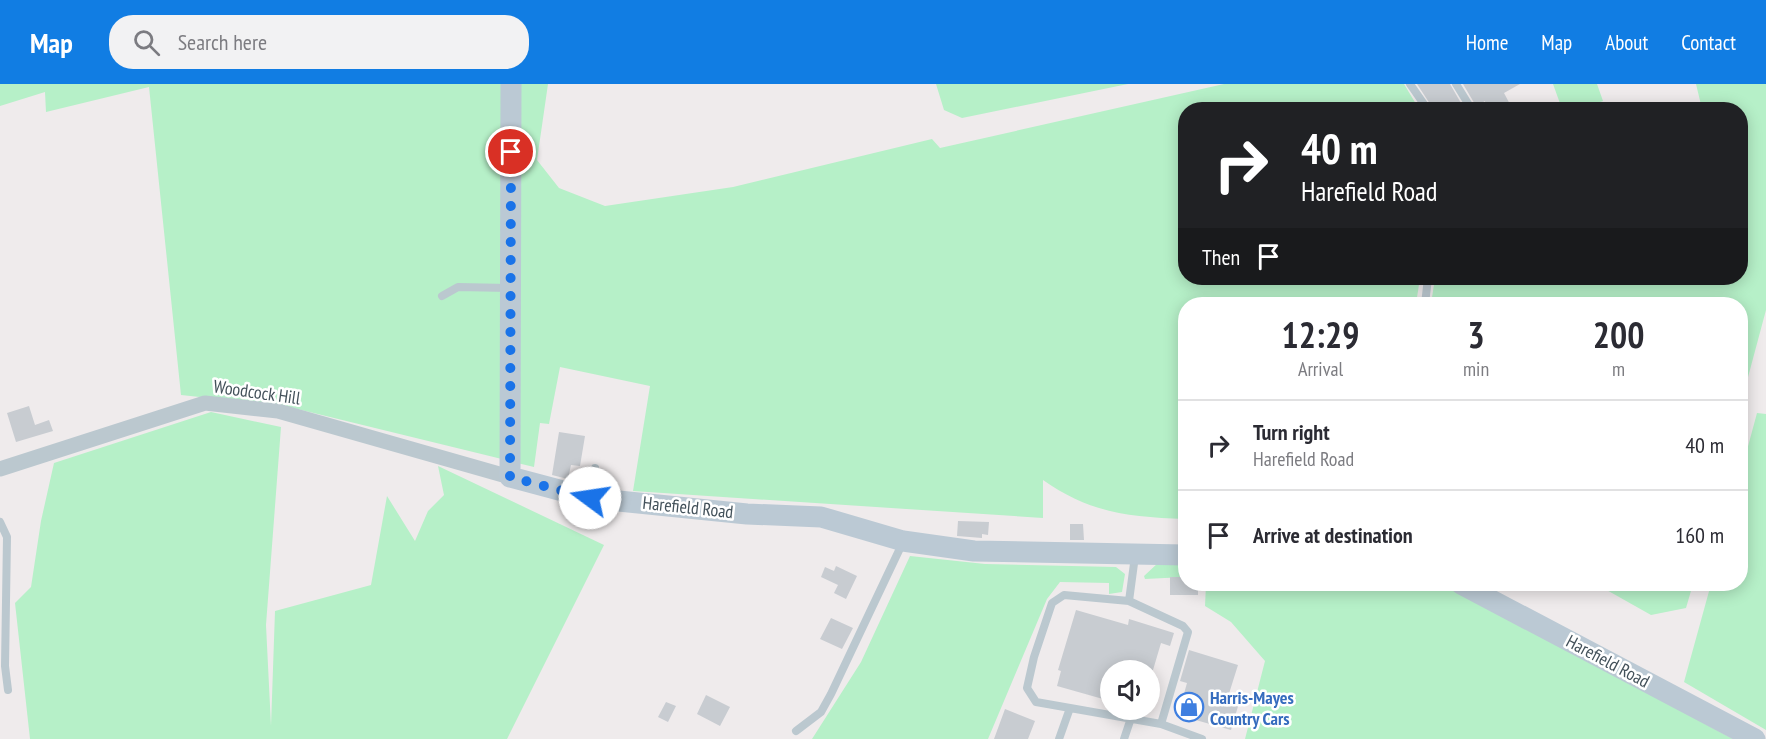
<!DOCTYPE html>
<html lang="en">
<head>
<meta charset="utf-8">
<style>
  body { margin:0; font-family:"PT Sans Narrow",sans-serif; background:#f2f2f3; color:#2b2b33; height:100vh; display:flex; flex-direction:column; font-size:22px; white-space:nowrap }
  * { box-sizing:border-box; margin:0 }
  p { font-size:20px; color:#7c7c81 }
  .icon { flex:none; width:33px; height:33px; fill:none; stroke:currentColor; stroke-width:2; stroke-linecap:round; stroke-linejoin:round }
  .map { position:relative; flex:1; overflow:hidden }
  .drawer { position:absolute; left:1178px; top:213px; width:570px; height:294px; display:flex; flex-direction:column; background:#fff; border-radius:24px; box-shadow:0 3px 15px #0003 }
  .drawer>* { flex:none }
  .top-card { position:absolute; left:1178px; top:18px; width:570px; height:183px; border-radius:24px; box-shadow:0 3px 15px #0003; background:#202124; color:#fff; overflow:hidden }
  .buttons { position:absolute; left:1100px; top:576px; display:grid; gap:12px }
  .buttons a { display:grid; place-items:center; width:60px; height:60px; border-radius:50%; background:#fff; box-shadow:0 3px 15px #0003; font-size:30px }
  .pin { position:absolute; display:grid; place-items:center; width:51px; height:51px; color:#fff; margin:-26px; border:3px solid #fff; border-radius:50%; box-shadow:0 2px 6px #0007 }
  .me { position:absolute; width:66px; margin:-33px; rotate:284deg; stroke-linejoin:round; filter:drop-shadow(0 0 4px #0008) }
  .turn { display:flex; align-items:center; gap:21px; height:126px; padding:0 24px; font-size:27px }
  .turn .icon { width:78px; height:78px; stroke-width:2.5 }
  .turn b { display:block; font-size:42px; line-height:51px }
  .then { display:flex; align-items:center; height:57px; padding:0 24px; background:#0003; gap:12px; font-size:22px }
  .eta { display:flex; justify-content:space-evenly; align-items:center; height:102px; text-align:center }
  .eta b { font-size:36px; font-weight:700; line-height:42px }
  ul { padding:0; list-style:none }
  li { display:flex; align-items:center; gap:18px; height:90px; padding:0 24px; border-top:2px solid #e1e1e2 }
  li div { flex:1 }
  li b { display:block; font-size:22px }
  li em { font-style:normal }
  header { display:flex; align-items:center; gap:36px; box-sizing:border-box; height:84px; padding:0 30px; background:#117de3; color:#fff }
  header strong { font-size:28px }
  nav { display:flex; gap:33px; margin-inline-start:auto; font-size:21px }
  .search { width:420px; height:54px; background:#f2f2f3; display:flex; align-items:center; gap:15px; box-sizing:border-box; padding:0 21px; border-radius:24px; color:#7c7c81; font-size:22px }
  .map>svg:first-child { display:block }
  .green { fill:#b6f0c8 }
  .building { fill:#c8ccd1 }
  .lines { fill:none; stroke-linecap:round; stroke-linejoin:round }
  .lane { stroke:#bbc8cf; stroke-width:8 }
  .street { stroke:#bbc8cf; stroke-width:15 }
  .secondary { stroke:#bbc9d4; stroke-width:21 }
  .route { stroke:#1a73e8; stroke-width:10; stroke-dasharray:0 18 }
  .labels { text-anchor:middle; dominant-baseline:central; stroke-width:5; stroke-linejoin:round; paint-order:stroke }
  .street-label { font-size:18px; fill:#43515a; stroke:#fff }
  .shop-label { font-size:18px; font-weight:bold; fill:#366cbe; stroke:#fff; text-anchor:start }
</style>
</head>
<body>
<header>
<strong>Map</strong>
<div class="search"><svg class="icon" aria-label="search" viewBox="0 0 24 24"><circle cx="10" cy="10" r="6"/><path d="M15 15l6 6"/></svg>Search here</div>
<nav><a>Home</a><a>Map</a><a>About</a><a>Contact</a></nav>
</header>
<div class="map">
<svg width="1766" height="655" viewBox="0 0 1766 655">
  <rect width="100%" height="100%" fill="#efebec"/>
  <path class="green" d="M0,0H548L537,76L559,104L605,122L733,103L932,55L940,64L1224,0H1404L1419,25L1185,26V194H1420L1416,220H1185V435C1129,433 1090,429 1043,396V434L633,407L650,302L560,283L549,340L540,339L534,383L285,322L181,311L149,3L46,28L45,8L0,22Z
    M936,0H1128L962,34L944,26Z
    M1553,0H1597L1603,17L1580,25H1562Z
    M1696,0H1766V226L1740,323V220H1431L1435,194H1740V26L1702,25Z
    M211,328L281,343L266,541L271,642L275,527L371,501L387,412L415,457L428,427L444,411L438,382L604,461L507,655H30L15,519L31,503L41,437L54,379Z
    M1757,329L1766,330V646L1684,598L1711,500H1740V392Z
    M910,472L985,480L1116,483L1125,490L1122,508L1109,510V499L1060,498L1047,515L988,655H812L861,578Z
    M1158,479H1185V493L1145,495L1144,492Z
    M1206,500H1447L1733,655H1245L1265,577L1231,538L1205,522Z
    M1596,500H1693L1686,524L1651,531Z"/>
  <path class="building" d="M1417,0H1450L1465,26H1434Z
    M1463,0H1520L1504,9L1513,26H1486L1485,17L1476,22Z
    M29,322L35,341L49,336L53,347L16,358L7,329Z
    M559,348L585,352L580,382L571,381L568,395L552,391Z
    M958,437L989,438L988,451L982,450V454L957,452Z
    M1070,440H1083L1084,456H1070Z
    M836,482L857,492L846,515L834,509L838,501L821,493L825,483L834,487Z
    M1170,493H1185V500H1198V511H1170Z
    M1076,526L1128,541L1129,535L1174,549L1170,562L1161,559L1153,586H1110V617L1057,602L1061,587L1058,586Z
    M831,534L853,544L842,565L820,555Z
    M1189,566L1238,581L1227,616L1239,619L1231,646L1178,631L1187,599L1180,597Z
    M706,611L730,623L720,642L697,630Z
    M666,618L676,622L668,638L658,633Z
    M1005,625L1035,637L1028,655H994Z"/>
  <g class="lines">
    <path class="lane" d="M1410,0L1428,26
      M1456,0L1472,26
      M442,212L458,203L509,204
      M1425,220L1428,194
      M590,412L595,384
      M0,438L7,453L5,582L8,606
      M1135,472L1129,517L1064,511L1052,519L1034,573L1027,604L1036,618L1161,640L1202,655
      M1129,517L1183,542L1188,548L1161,640
      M796,647L821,628L831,610L903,458
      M1059,655L1070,624
      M1124,655L1130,637"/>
    <path class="street" d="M0,385L205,319L278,327L510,393"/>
    <path class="secondary" d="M511,0L510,393L589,414L747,430L821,433L903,457L974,467L1185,471
      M1461,500L1755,655"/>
  </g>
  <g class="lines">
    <path class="route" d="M511,68L510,393L590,414"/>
  </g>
  <defs>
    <g id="shop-ring" transform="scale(1.5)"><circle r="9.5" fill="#fff" stroke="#3f7fe0" stroke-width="1.5"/><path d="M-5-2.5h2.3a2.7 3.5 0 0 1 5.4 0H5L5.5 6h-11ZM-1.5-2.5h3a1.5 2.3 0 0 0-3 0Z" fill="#3f7fe0"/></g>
  </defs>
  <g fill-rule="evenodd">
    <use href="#shop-ring" x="1189" y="623"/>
  </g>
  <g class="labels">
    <g class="street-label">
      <text transform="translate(257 308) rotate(8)">Woodcock Hill</text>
      <text transform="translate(688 423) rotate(6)">Harefield Road</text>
      <text transform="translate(1608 577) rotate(28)">Harefield Road</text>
    </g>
    <g class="shop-label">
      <text x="1210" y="613">Harris-Mayes<tspan x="1210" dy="21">Country Cars</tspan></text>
    </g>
  </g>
</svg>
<div class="buttons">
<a><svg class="icon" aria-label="sound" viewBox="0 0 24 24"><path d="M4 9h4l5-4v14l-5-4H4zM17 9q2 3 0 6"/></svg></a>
</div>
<div class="pin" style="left:511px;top:68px;background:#d93025"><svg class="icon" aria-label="arrive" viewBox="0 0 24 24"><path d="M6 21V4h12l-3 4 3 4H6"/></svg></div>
<svg class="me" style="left:590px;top:414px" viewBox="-20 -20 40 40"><circle r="19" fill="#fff"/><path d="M0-13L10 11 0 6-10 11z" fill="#1a73e8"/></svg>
<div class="top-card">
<div class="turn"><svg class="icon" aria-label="right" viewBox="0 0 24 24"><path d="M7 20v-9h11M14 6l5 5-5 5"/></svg><div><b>40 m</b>Harefield Road</div></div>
<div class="then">Then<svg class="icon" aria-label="arrive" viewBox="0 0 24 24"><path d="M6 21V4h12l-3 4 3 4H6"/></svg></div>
</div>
<section class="drawer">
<div class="eta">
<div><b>12:29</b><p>Arrival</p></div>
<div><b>3</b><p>min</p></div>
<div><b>200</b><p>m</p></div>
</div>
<ul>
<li><svg class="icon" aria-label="right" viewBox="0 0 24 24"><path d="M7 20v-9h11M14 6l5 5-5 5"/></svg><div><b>Turn right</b><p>Harefield Road</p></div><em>40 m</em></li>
<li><svg class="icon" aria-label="arrive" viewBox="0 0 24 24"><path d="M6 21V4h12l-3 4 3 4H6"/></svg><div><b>Arrive at destination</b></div><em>160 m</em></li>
</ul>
</section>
</div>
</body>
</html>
